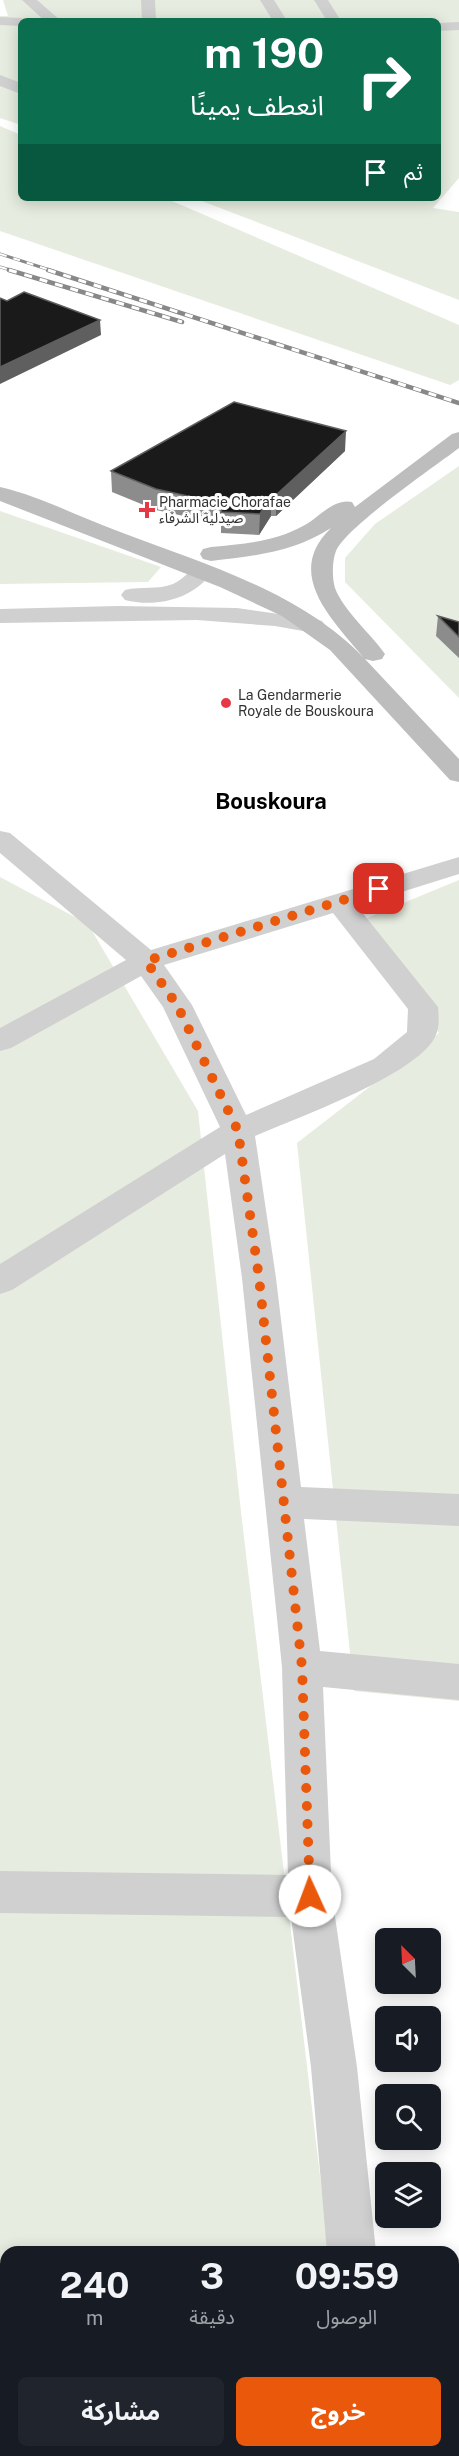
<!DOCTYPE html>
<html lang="ar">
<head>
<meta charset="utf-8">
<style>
  body { margin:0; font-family:"Public Sans","Noto Sans Arabic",sans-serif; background:#20242c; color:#f1f3f6; direction:rtl; height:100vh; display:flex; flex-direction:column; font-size:22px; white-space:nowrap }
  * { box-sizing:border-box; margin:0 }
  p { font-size:20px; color:#9ea1a6 }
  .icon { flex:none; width:33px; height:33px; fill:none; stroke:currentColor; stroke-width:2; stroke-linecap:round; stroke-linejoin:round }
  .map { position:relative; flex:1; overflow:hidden; direction:ltr }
  .sheet { position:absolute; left:0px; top:2246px; width:459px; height:212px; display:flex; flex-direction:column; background:#171b24; border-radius:18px 18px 0 0; box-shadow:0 3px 15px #0003; direction:rtl }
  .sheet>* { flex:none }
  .top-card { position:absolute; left:18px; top:18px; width:423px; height:183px; border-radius:9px; box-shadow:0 3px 15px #0003; direction:rtl; background:#0b6e4f; color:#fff; overflow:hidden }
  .needle { width:39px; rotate:336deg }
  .tools { position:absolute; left:375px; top:1928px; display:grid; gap:12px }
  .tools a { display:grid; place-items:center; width:66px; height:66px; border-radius:9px; background:#171b24; box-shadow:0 3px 15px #0003; font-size:30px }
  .pin { position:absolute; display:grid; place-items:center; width:51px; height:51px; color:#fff; margin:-26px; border-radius:12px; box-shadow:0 3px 9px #0006 }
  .me { position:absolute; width:66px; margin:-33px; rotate:358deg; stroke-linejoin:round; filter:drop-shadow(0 0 4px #0008) }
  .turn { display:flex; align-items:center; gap:21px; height:126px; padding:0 18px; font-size:27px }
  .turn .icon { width:78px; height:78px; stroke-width:2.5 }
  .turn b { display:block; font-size:42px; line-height:51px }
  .then { display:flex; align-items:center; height:57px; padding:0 18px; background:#0003; gap:12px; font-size:22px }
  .eta { display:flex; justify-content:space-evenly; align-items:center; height:102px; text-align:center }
  .eta b { font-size:36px; font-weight:700; line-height:42px }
  .cta { display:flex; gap:12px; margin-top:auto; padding:12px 18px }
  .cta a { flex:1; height:69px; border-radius:9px; background:#ea580c; color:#fff; font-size:24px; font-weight:700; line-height:69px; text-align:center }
  .cta a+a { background:#20242c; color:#f1f3f6 }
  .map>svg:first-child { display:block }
  .green { fill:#e6ecdf }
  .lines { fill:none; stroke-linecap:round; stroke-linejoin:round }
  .street { fill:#d0d0d0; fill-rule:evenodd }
  .secondary { fill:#bdbdbd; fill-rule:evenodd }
  .rail-far1-casing { stroke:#888; stroke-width:3 }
  .rail-casing { stroke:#888; stroke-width:4.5 }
  .rail-far1 { stroke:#fff; stroke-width:2; stroke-dasharray:7; stroke-linecap:butt }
  .rail { stroke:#fff; stroke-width:3; stroke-dasharray:8; stroke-linecap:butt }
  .wall { fill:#8c8c8c }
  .shaded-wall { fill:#5f5f5f }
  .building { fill:#1a1a1a; stroke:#5f5f5f; stroke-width:1.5 }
  .route { stroke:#ea580c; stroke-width:10; stroke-dasharray:0 18 }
  .poi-dot { fill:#e63946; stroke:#fff; stroke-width:2 }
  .labels { text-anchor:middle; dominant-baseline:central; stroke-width:6; stroke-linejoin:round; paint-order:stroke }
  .far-poi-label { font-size:14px; fill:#333; stroke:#fff; text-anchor:start }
  .far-town-label { font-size:22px; font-weight:bold; fill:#000; stroke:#fff }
</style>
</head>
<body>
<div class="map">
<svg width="459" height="2456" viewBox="0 0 459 2456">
  <rect width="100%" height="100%" fill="#fff"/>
  <path class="green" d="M3,0H459V178L433,208L459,212V300L194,198H438V21H21V125L0,118V16H8Z
    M0,126L21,135V198H165L459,325V380L450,385L0,231Z
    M459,466V698L345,582V558L375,524Z
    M0,511L161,567L148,582L0,584Z
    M0,877L88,924L198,1111L241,1512L329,2251L6,2252V2451H352L353,2456H0Z
    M459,880V1701L354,1691L297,1143L439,1033L355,923Z"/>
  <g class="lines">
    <path class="street" d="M22,0H37L61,21H45Z
      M141,0H155L156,21H142Z
      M260,0H274L287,21H273Z
      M314,0H328L341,21H327Z
      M0,17L21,18L27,21H21V26L0,25Z
      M459,22V30L438,31V23Z
      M0,75L21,83V94L0,86Z
      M201,565L209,567L212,572C194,599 156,608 125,600L121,595L125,590C141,586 158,590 173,584C185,579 190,568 201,565Z
      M118,606L237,608L314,619L322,621L326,626L322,631L314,633L275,626L197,620L0,623V609Z
      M0,831L10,833L151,950L459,857V874L357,906L438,1007C439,1020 440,1031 432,1042C405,1079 299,1117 255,1136L276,1278L301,1487L459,1494V1526L304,1519L320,1651L459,1664V1700L323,1687L332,1896L357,2067L376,2252H327L311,2067L291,1917L0,1913V1871L288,1875L282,1667L242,1278L225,1154L12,1290L0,1294V1264L220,1127L163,1007L141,976L11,1048L0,1051V1028L126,960L0,853ZM333,913L408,1009L407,1032L374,1059L246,1115L192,1005L164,965Z
      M459,2258V2308L453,2309V2259Z
      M6,2292V2342L0,2343V2293Z
      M359,2451H411L412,2456H360Z"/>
    <path class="secondary" d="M459,432V448C434,467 346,527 336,551C332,561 332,578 335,588C343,610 371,634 385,654L382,659L373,661L365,659L459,759V782L450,780L330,650L282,616L220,587L0,501V487C39,496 77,516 115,530C200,563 299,590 364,658C333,620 283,574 331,528C294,552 254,556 211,561L203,559L200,554L203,549L211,547C243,544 274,542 303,526C319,518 333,498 352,502L355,507L452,434Z"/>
    <g class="rail-far1-casing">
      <path id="rail-far1" d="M0,254L53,271
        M0,267L14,271"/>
    </g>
    <g class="rail-casing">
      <path id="rail" d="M9,270L182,322
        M48,270L459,403"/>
    </g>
    <use href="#rail-far1" class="rail-far1"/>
    <use href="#rail" class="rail"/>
  </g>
  <path class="wall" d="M345,451L276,516H271L259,535L221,533V524L156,510L112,492L111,471Z
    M438,616L459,622V658L436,636Z"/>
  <path class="shaded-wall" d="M100,320L101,335L0,384V367Z
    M346,431L345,451L276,516V495Z
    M271,495V516L259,535L260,514Z"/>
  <path class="building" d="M24,292L100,320L0,367V298L7,301Z
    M234,402L346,431L276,495H271L260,514L221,512L224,504L156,489L111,471Z
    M438,616L459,622V637Z"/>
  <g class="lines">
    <path class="route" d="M310,1896L302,1667L259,1278L238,1131L177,1005L146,961L379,889"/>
  </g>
  <g class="poi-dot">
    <path d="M144 501h6v6h6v6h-6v6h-6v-6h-6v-6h6z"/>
    <circle cx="226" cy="703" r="6"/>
  </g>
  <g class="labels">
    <g class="far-poi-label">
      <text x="159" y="502">Pharmacie Chorafae<tspan x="159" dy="16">صيدلية الشرفاء</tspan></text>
      <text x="238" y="695">La Gendarmerie<tspan x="238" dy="16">Royale de Bouskoura</tspan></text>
    </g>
    <g class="far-town-label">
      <text x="271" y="801">Bouskoura</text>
    </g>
  </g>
</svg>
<div class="tools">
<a><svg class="needle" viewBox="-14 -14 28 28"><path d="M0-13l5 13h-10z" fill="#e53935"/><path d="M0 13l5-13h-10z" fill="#9ea1a6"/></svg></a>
<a><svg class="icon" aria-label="sound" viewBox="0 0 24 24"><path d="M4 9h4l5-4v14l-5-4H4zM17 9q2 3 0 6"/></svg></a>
<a><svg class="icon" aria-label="search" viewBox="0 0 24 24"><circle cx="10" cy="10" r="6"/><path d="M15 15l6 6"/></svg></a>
<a><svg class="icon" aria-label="layers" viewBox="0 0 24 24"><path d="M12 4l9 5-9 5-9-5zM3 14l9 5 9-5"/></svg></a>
</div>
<div class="pin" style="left:379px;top:889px;background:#d93025"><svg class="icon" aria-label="arrive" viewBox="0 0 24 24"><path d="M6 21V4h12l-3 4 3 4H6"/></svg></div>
<svg class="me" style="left:310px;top:1896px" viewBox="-20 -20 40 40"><circle r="19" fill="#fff"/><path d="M0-13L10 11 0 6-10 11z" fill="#ea580c"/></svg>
<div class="top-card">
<div class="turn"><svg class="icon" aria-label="right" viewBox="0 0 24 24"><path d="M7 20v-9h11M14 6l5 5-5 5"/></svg><div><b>190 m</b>انعطف يمينًا</div></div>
<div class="then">ثم<svg class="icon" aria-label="arrive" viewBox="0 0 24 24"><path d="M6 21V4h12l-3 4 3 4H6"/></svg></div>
</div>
<section class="sheet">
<div class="eta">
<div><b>09:59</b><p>الوصول</p></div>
<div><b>3</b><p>دقيقة</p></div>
<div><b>240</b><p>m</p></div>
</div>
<div class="cta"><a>خروج</a><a>مشاركة</a></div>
</section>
</div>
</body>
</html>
